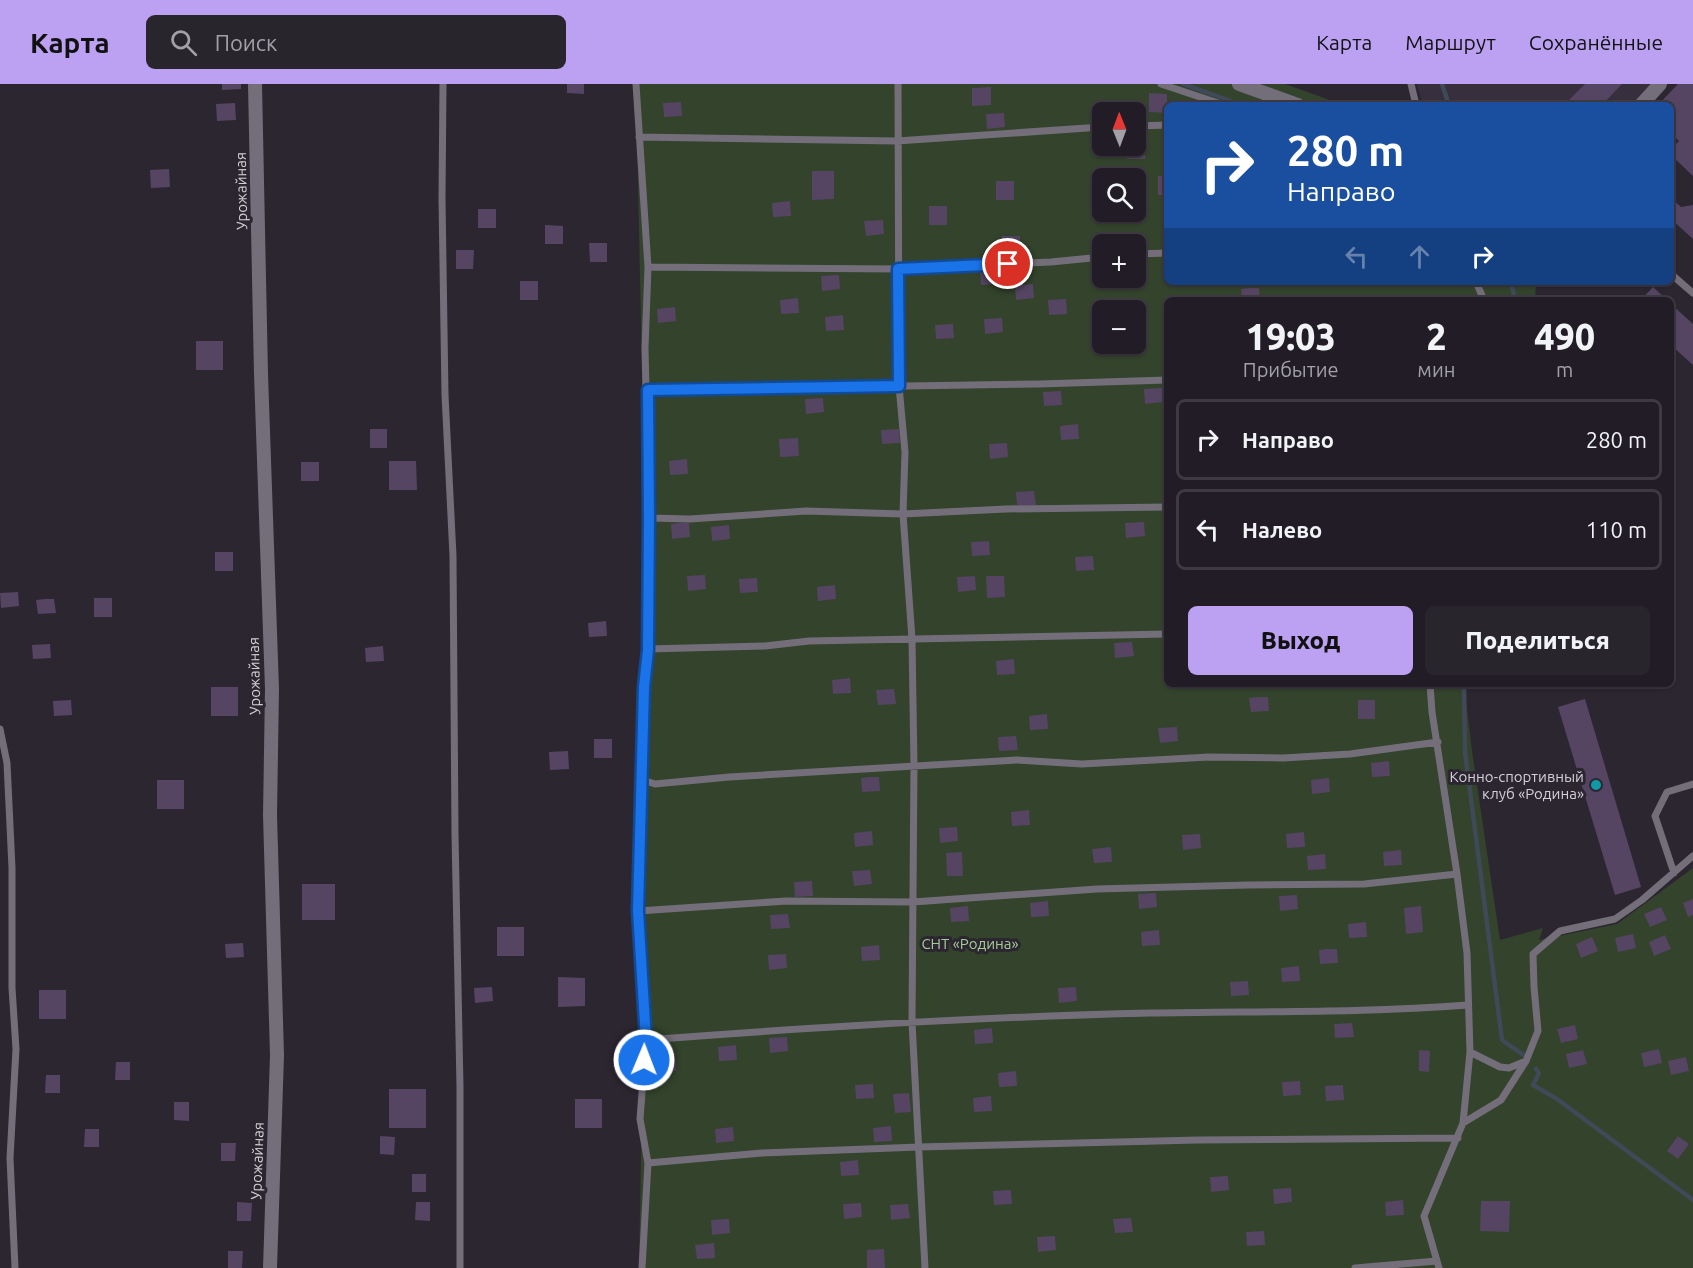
<!DOCTYPE html>
<html lang="ru">
<head>
<meta charset="utf-8">
<style>
  body { margin:0; font-family:Ubuntu,sans-serif; background:#29252d; color:#f1f3f6; height:100vh; display:flex; flex-direction:column; font-size:22px; white-space:nowrap }
  * { box-sizing:border-box; margin:0 }
  p { font-size:20px; color:#a2a1a7 }
  .icon { flex:none; width:33px; height:33px; fill:none; stroke:currentColor; stroke-width:2; stroke-linecap:round; stroke-linejoin:round }
  .map { position:relative; flex:1; overflow:hidden }
  .drawer { position:absolute; left:1164px; top:213px; width:510px; height:390px; display:flex; flex-direction:column; background:#211c25; border-radius:9px; box-shadow:0 2px 4px #0004,0 0 0 2px #3e3a42 }
  .drawer>* { flex:none }
  .top-card { position:absolute; left:1164px; top:18px; width:510px; height:183px; border-radius:9px; box-shadow:0 2px 4px #0004,0 0 0 2px #3e3a42; background:#1a4fa0; color:#fff; overflow:hidden }
  .needle { width:39px; rotate:359deg }
  .controls { position:absolute; left:1092px; top:18px; display:grid; gap:12px }
  .controls a { display:grid; place-items:center; width:54px; height:54px; border-radius:9px; background:#211c25; box-shadow:0 2px 4px #0004,0 0 0 2px #3e3a42; font-size:30px }
  .pin { position:absolute; display:grid; place-items:center; width:51px; height:51px; color:#fff; margin:-26px; border:3px solid #fff; border-radius:50%; box-shadow:0 2px 6px #0007 }
  .me { position:absolute; width:66px; margin:-33px; rotate:1deg; stroke-linejoin:round; filter:drop-shadow(0 0 4px #0008) }
  .turn { display:flex; align-items:center; gap:21px; height:126px; padding:0 24px; font-size:27px }
  .turn .icon { width:78px; height:78px; stroke-width:2.5 }
  .turn b { display:block; font-size:42px; line-height:51px }
  .lanes { display:flex; align-items:center; height:57px; padding:0 24px; background:#0003; justify-content:center; gap:30px; direction:ltr }
  .lanes .off { opacity:.35 }
  .eta { display:flex; justify-content:space-evenly; align-items:center; height:102px; text-align:center }
  .eta b { font-size:36px; font-weight:800; line-height:42px }
  .primary-button { display:flex; gap:12px; margin-top:auto; padding:12px 24px }
  .primary-button a { flex:1; height:69px; border-radius:9px; background:#bca0f2; color:#111; font-size:24px; font-weight:800; line-height:69px; text-align:center }
  .primary-button a+a { background:#29252d; color:#f1f3f6 }
  ul { padding:0; list-style:none }
  li { display:flex; align-items:center; gap:18px; height:81px; margin:0 12px 9px; padding:0 12px; border:3px solid #3e3a42; border-radius:9px }
  li div { flex:1 }
  li b { display:block; font-size:22px }
  li em { font-style:normal }
  header { display:flex; align-items:center; gap:36px; box-sizing:border-box; height:84px; padding:0 30px; background:#bca0f2; color:#111 }
  header strong { font-size:28px }
  nav { display:flex; gap:33px; margin-inline-start:auto; font-size:21px }
  .search { width:420px; height:54px; background:#29252d; display:flex; align-items:center; gap:15px; box-sizing:border-box; padding:0 21px; border-radius:9px; color:#a2a1a7; font-size:22px }
  .map>svg:first-child { display:block }
  .built { fill:#372e3e }
  .green { fill:#33432c; fill-rule:evenodd }
  .lines { fill:none; stroke-linecap:round; stroke-linejoin:round }
  .stream { stroke:#3f4958; stroke-width:4.5 }
  .building { fill:#554562 }
  .service { stroke:#746e7a; stroke-width:7 }
  .minor { stroke:#746e7a; stroke-width:14 }
  .route-casing { stroke:#114b97; stroke-width:15 }
  .route { stroke:#1a73e8; stroke-width:10 }
  .culture-dot { fill:#0f9aa8; stroke:#2c2631; stroke-width:2 }
  .labels { text-anchor:middle; dominant-baseline:central; stroke-width:6; stroke-linejoin:round; paint-order:stroke }
  .street-label { font-size:15px; fill:#d3cfd6; stroke:#2c2631 }
  .poi-label { font-size:15px; fill:#d3cfd6; stroke:#2c2631; text-anchor:end }
  .park-label { font-size:15px; fill:#a6cb98; stroke:#2c2631 }
</style>
</head>
<body>
<header>
<strong>Карта</strong>
<div class="search"><svg class="icon" aria-label="search" viewBox="0 0 24 24"><circle cx="10" cy="10" r="6"/><path d="M15 15l6 6"/></svg>Поиск</div>
<nav><a>Карта</a><a>Маршрут</a><a>Сохранённые</a></nav>
</header>
<div class="map">
<svg width="1693" height="1184" viewBox="0 0 1693 1184">
  <rect width="100%" height="100%" fill="#2c2631"/>
  <path class="built" d="M1417,0H1663L1644,21H1423Z"/>
  <path class="green" d="M636,0H1285L1327,15L1339,21H1167V198H1536L1535,216H1167V600H1464L1472,667L1500,856L1543,844L1539,856L1617,840L1693,784V1184H639L649,626ZM1102,28H1136V62H1102ZM1102,94H1136V128H1102ZM1102,160H1136V194H1102ZM1102,226H1136V260H1102Z"/>
  <g class="lines">
    <path class="stream" d="M1183,0L1231,17
      M1442,0L1449,21
      M1511,198L1515,216
      M1464,600L1465,668L1502,956L1525,972
      M1536,985L1539,989L1533,1001L1557,1015L1693,1116"/>
  </g>
  <path class="building" d="M222,0H241V5L222,6Z
    M567,0H584V10L567,9Z
    M1585,0H1622L1602,21H1564Z
    M1678,0H1693V92L1671,71V65L1679,57L1671,49V21H1658Z
    M991,3V21L972,22V4Z
    M1149,9L1167,10V29L1149,28Z
    M681,18L682,32L664,33L663,19Z
    M235,19L236,36L217,37L216,20Z
    M1004,29L1005,43L987,45L986,30Z
    M1136,56H1145V75H1127V62H1136Z
    M169,85L170,103L151,104L150,86Z
    M812,87H834V115L812,116Z
    M1158,92H1167V111H1158Z
    M996,97H1014V116H996Z
    M1671,114L1681,123L1693,121V155L1671,135Z
    M790,117L791,132L773,133L772,119Z
    M929,122H947V141H929Z
    M478,125H496V144H478Z
    M883,136L884,150L866,152L864,137Z
    M545,141L563,142V160H545Z
    M1002,152H1020V171L1002,172Z
    M589,159H607V178H590Z
    M456,166H474L473,185H456Z
    M998,185L999,200L981,201L980,187Z
    M839,191L840,205L822,207L821,192Z
    M520,197H538V216H520Z
    M1033,200L1034,214L1016,216L1015,201Z
    M1653,203L1667,216H1641Z
    M1249,204H1259L1260,216H1242L1241,205Z
    M798,214L799,229L781,230L780,216Z
    M1066,215L1067,230L1049,231L1048,216Z
    M1671,220L1693,240V281L1671,261Z
    M675,223L676,237L658,239L657,225Z
    M843,231L844,246L826,247L825,233Z
    M1002,234L1003,248L985,250L984,235Z
    M953,240L954,254L936,255L935,241Z
    M196,257H223V286H196Z
    M1162,304L1163,318L1145,320L1144,305Z
    M1061,307L1062,321L1044,322L1043,308Z
    M823,314L824,328L806,330L805,315Z
    M1078,340L1079,355L1061,356L1060,342Z
    M370,345H387V364H370Z
    M899,345L900,359L882,360L881,346Z
    M798,354L799,372L780,373L779,355Z
    M1007,359L1008,373L990,375L989,360Z
    M687,375L688,390L670,391L669,377Z
    M389,377H416L417,406H389Z
    M301,378H319V397H301Z
    M1034,407L1036,421L1017,422L1016,408Z
    M1144,438L1145,452L1126,454L1125,439Z
    M679,439H689L690,453L672,455L671,440Z
    M729,441L730,455L712,457L711,443Z
    M989,457L990,471L972,472L971,458Z
    M215,468H233V487H215Z
    M1093,472L1094,486L1076,487L1075,473Z
    M705,491L706,505L688,507L687,492Z
    M975,492L976,506L958,508L957,493Z
    M986,492H1004L1005,513L987,514Z
    M757,494L758,508L740,509L739,495Z
    M835,501L836,515L818,517L817,503Z
    M18,508L19,522L1,524L0,509Z
    M94,514H112V533H94Z
    M45,515H54L56,529L38,530L36,516Z
    M606,537L607,552L589,553L588,539Z
    M1132,558L1134,572L1115,574L1114,559Z
    M50,560L51,574L33,575L32,561Z
    M383,562L384,577L366,578L365,564Z
    M1014,575L1015,590L997,591L996,577Z
    M850,594L851,609L833,610L832,596Z
    M211,603H238V632H211Z
    M894,605L896,620L878,621L876,606Z
    M1258,613H1268L1269,627L1251,628L1249,614Z
    M1585,615L1641,803L1615,811L1558,623Z
    M71,616L72,631L54,632L53,617Z
    M1358,616H1375V635H1358Z
    M1047,630L1048,645L1030,646L1029,632Z
    M1177,643L1178,657L1160,659L1158,644Z
    M1016,652L1018,666L999,667L998,653Z
    M594,655H612V674H594Z
    M568,667L569,685L550,686L549,668Z
    M1389,677L1390,692L1372,693L1371,679Z
    M869,693H879L880,707L862,708L861,694Z
    M1329,694L1330,708L1312,710L1311,696Z
    M157,696H184V725H157Z
    M1029,726L1030,741L1012,742L1011,728Z
    M957,743L958,757L940,759L939,744Z
    M872,747L873,761L855,763L854,749Z
    M1304,748L1305,763L1287,764L1286,750Z
    M1200,750L1201,764L1183,766L1182,751Z
    M1111,763L1112,778L1094,779L1092,765Z
    M1401,766L1402,781L1384,782L1383,768Z
    M962,768L963,792H947L946,769Z
    M1325,770L1326,785L1308,786L1307,772Z
    M870,786L872,800L854,802L852,787Z
    M812,797L813,812L795,813L794,798Z
    M302,800H335V836H302Z
    M1156,809L1157,823L1139,825L1138,810Z
    M1297,811L1298,825L1280,827L1279,812Z
    M1693,815V831L1688,833L1683,819Z
    M1048,817L1049,832L1031,833L1030,819Z
    M968,822L969,837L951,838L950,824Z
    M1421,822L1423,848L1406,850L1404,824Z
    M1661,823L1667,836L1650,843L1644,830Z
    M788,830L790,844L771,845L770,831Z
    M1366,838L1367,853L1349,854L1348,840Z
    M497,843H524V872H497Z
    M1159,846L1160,861L1142,862L1141,848Z
    M1633,850L1636,864L1618,868L1615,854Z
    M1665,851L1671,865L1654,872L1649,858Z
    M1592,853L1598,867L1581,874L1576,860Z
    M243,859L244,873L226,874L225,860Z
    M879,861L880,876L862,877L861,863Z
    M1327,865H1337L1338,879L1320,880L1319,866Z
    M786,870L787,884L769,886L768,871Z
    M1299,882L1300,897L1282,898L1281,884Z
    M558,893L585,894V922L558,923Z
    M1248,897L1249,911L1231,912L1230,898Z
    M492,903L493,917L475,919L474,904Z
    M1076,903L1077,917L1059,919L1058,904Z
    M39,906H66V935H39Z
    M1352,939L1354,953L1335,954L1334,940Z
    M1575,941L1578,955L1561,959L1557,945Z
    M992,944L993,959L975,960L974,946Z
    M787,953L788,967L770,969L769,954Z
    M736,961L737,976L719,977L718,963Z
    M1659,965L1662,979L1644,983L1641,969Z
    M1419,966L1430,967L1429,988L1419,987Z
    M1583,966L1587,980L1569,984L1566,970Z
    M675,972L676,987L658,988L657,973Z
    M1686,973L1689,987L1671,991L1668,977Z
    M116,978H130V996H115Z
    M1016,987L1017,1002L999,1003L998,989Z
    M46,991H60V1009H45Z
    M1300,997L1301,1011L1283,1012L1282,998Z
    M873,1000L874,1014L856,1015L855,1001Z
    M1343,1001L1344,1016L1326,1017L1325,1002Z
    M389,1005H426V1044H389Z
    M909,1009L911,1028L895,1029L893,1010Z
    M991,1012L992,1027L974,1028L973,1014Z
    M575,1015H602V1044H575Z
    M174,1018H189V1037L174,1036Z
    M891,1042L892,1057L874,1058L873,1044Z
    M733,1043L734,1057L716,1059L715,1045Z
    M85,1045H99V1063H84Z
    M380,1052L395,1053L394,1071L380,1070Z
    M1678,1052L1689,1060L1678,1075L1667,1067Z
    M221,1059H236L235,1077H221Z
    M858,1076L859,1091L841,1092L840,1078Z
    M412,1090H426V1108H412Z
    M1228,1092L1229,1106L1211,1108L1210,1093Z
    M1291,1104L1292,1118L1274,1120L1273,1105Z
    M1011,1106L1012,1120L994,1121L993,1107Z
    M1403,1116L1404,1131L1386,1132L1385,1118Z
    M1481,1117H1510L1509,1148L1480,1147Z
    M237,1118L252,1119L251,1137H237Z
    M416,1118H430V1137L415,1136Z
    M861,1119L862,1133L844,1135L843,1120Z
    M908,1120L910,1134L891,1136L890,1121Z
    M1131,1134L1133,1148L1115,1149L1113,1135Z
    M729,1135L730,1149L712,1151L711,1136Z
    M1264,1147L1265,1161L1247,1162L1246,1148Z
    M1055,1152L1056,1166L1038,1168L1037,1153Z
    M714,1159L715,1174L697,1175L695,1161Z
    M884,1165L885,1184H867V1166Z
    M228,1167H243L242,1184H228Z"/>
  <g class="lines">
    <path class="service" d="M443,0L442,115L445,311L453,472L455,750L460,1003V1184
      M636,0L648,183L645,264L649,434L648,565L644,603L643,696L640,714L638,827L646,956L640,1035L648,1079L642,1184
      M898,0L899,302L905,368L903,430L912,555L914,682L912,938L925,1184
      M1161,0L1224,21
      M1411,0L1416,21
      M1136,42L1167,41
      M639,53L897,57L1102,43
      M1136,170L1167,169
      M648,183L898,185L1051,178L1102,173
      M1671,190L1693,209
      M1476,198L1484,216
      M648,306L1040,300L1167,296
      M649,434L690,435L806,427L903,430L1006,425L1167,423
      M648,565L765,562L809,557L1167,550
      M1430,600L1432,628L1457,790L1467,869L1470,968L1463,1039L1424,1132L1439,1184
      M0,645L7,679L12,784V904L16,965L10,1074L15,1184
      M643,696L655,700L729,693L1017,676L1082,680L1209,673L1283,674L1350,670L1438,658
      M1674,789L1655,732L1667,708L1693,700
      M638,827L786,817L913,818L1097,805L1248,801L1364,800L1457,790
      M646,956C814,943 981,933 1150,929C1256,927 1362,929 1468,921
      M1470,968L1500,983L1509,984L1526,977
      M1463,1039L1501,1016L1526,977L1538,947L1534,903L1533,870L1560,847L1615,835L1642,816L1693,772
      M648,1079L762,1069L919,1063L1198,1056L1458,1054
      M1355,1184L1437,1177"/>
    <path class="minor" d="M255,0L261,290L272,605L270,731L277,971L270,1184
      M1239,0L1298,21
      M1641,21L1660,0"/>
  </g>
  <g class="lines">
    <g class="route-casing">
      <path id="route" d="M644,976L646,956L638,827L644,603L648,566L649,434L648,306L899,302L898,185L1008,180"/>
    </g>
    <use href="#route" class="route"/>
  </g>
  <circle class="culture-dot" cx="1596" cy="701" r="6"/>
  <g class="labels">
    <g class="street-label">
      <text transform="translate(241 107) rotate(-91)">Урожайная</text>
      <text transform="translate(254 592) rotate(-91)">Урожайная</text>
      <text transform="translate(257 1077) rotate(-88)">Урожайная</text>
    </g>
    <g class="poi-label">
      <text x="1584" y="692">Конно-спортивный<tspan x="1584" dy="17">клуб «Родина»</tspan></text>
    </g>
    <g class="park-label">
      <text x="970" y="859">СНТ «Родина»</text>
    </g>
  </g>
</svg>
<div class="controls">
<a><svg class="needle" viewBox="-14 -14 28 28"><path d="M0-13l5 13h-10z" fill="#e53935"/><path d="M0 13l5-13h-10z" fill="#a2a1a7"/></svg></a>
<a><svg class="icon" aria-label="search" viewBox="0 0 24 24"><circle cx="10" cy="10" r="6"/><path d="M15 15l6 6"/></svg></a>
<a>+</a>
<a>−</a>
</div>
<div class="pin" style="left:1008px;top:180px;background:#d93025"><svg class="icon" aria-label="arrive" viewBox="0 0 24 24"><path d="M6 21V4h12l-3 4 3 4H6"/></svg></div>
<svg class="me" style="left:644px;top:976px" viewBox="-20 -20 40 40"><circle r="17" fill="#1a73e8" stroke="#fff" stroke-width="3"/><path d="M0-11L8 9 0 5-8 9z" fill="#fff"/></svg>
<div class="top-card">
<div class="turn"><svg class="icon" aria-label="right" viewBox="0 0 24 24"><path d="M7 20v-9h11M14 6l5 5-5 5"/></svg><div><b>280 m</b>Направо</div></div>
<div class="lanes"><svg class="icon off" aria-label="left" viewBox="0 0 24 24"><path d="M17 20v-9H6M10 6l-5 5 5 5"/></svg><svg class="icon off" aria-label="ahead" viewBox="0 0 24 24"><path d="M12 20V5M6 11l6-6 6 6"/></svg><svg class="icon" aria-label="right" viewBox="0 0 24 24"><path d="M7 20v-9h11M14 6l5 5-5 5"/></svg></div>
</div>
<section class="drawer">
<div class="eta">
<div><b>19:03</b><p>Прибытие</p></div>
<div><b>2</b><p>мин</p></div>
<div><b>490</b><p>m</p></div>
</div>
<ul>
<li><svg class="icon" aria-label="right" viewBox="0 0 24 24"><path d="M7 20v-9h11M14 6l5 5-5 5"/></svg><div><b>Направо</b></div><em>280 m</em></li>
<li><svg class="icon" aria-label="left" viewBox="0 0 24 24"><path d="M17 20v-9H6M10 6l-5 5 5 5"/></svg><div><b>Налево</b></div><em>110 m</em></li>
</ul>
<div class="primary-button"><a>Выход</a><a>Поделиться</a></div>
</section>
</div>
</body>
</html>
